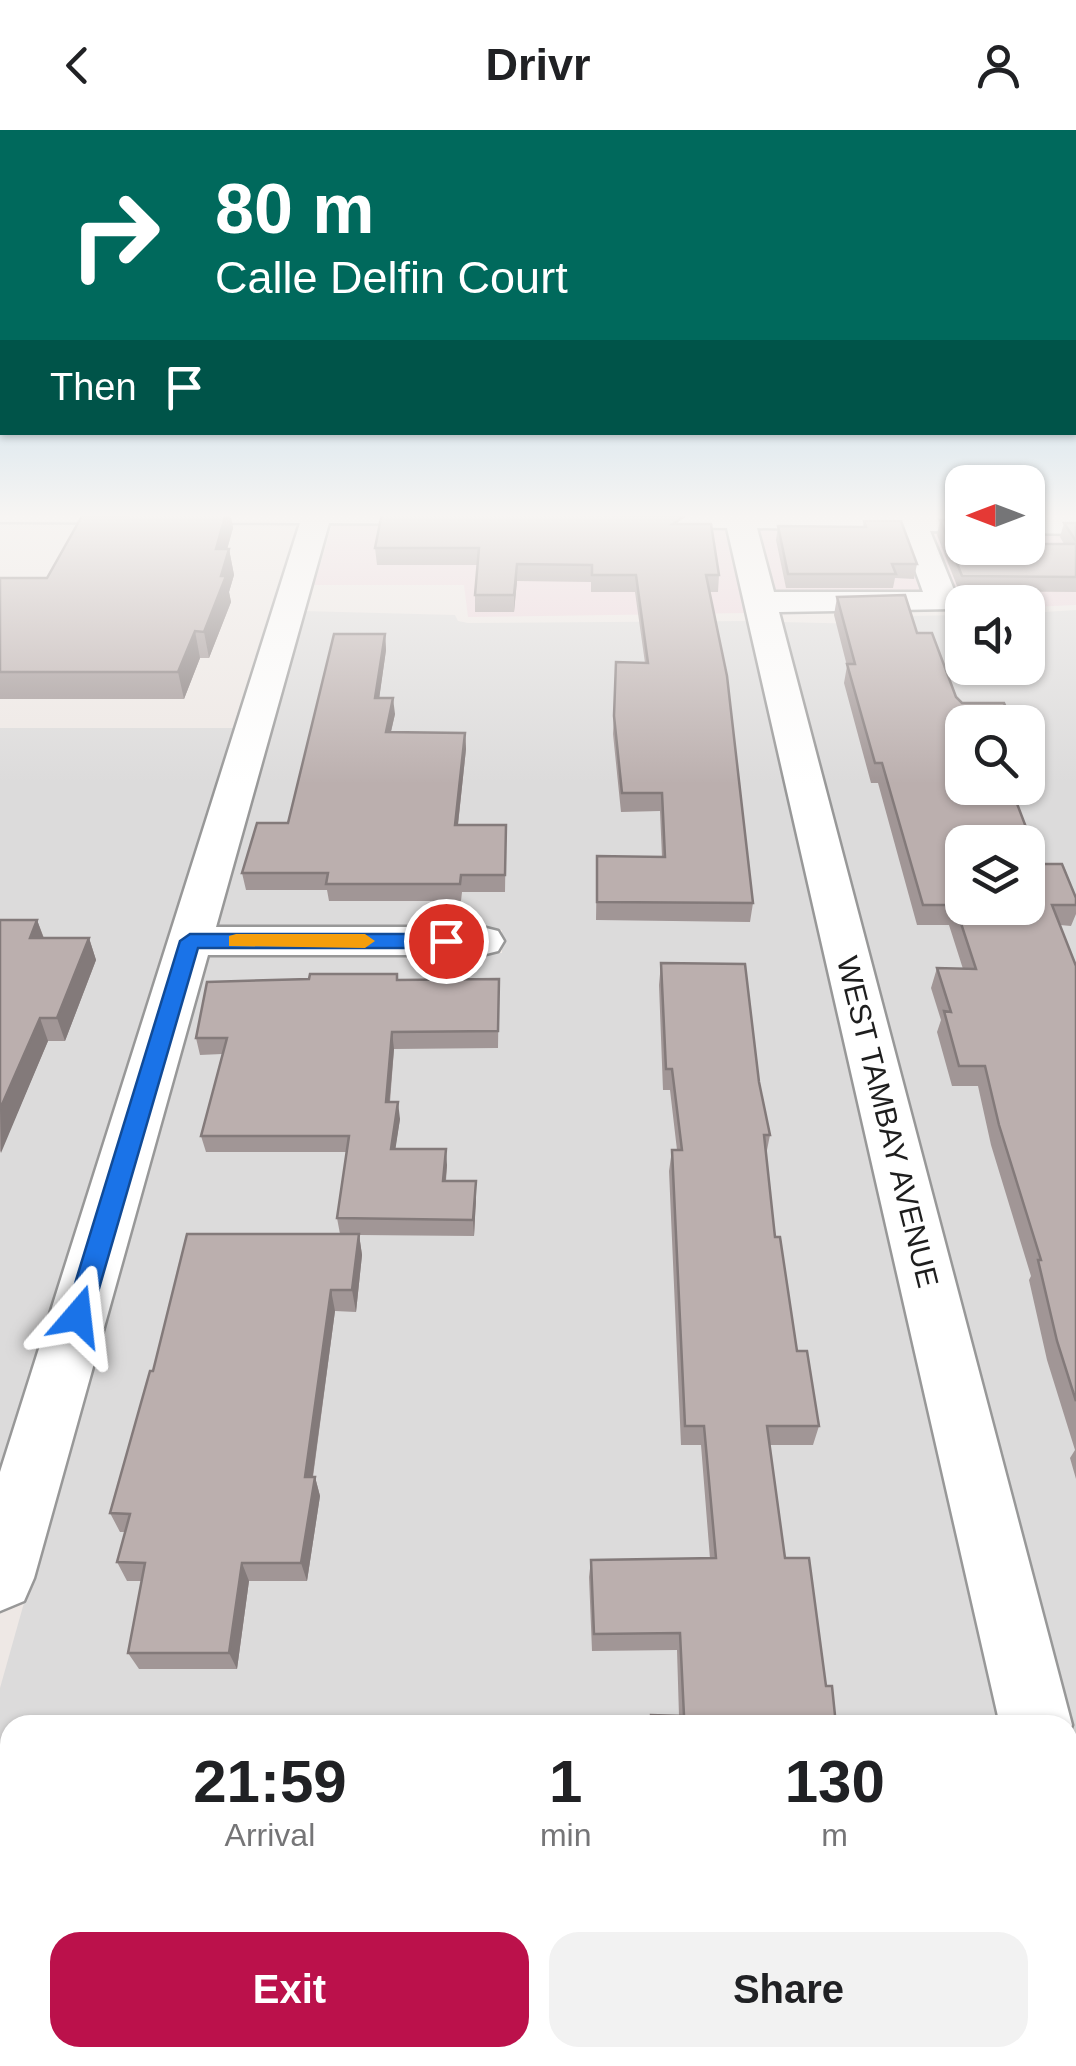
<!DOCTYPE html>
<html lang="en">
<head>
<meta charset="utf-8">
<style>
  body { margin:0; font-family:Helvetica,sans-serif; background:#f2f2f2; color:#202124; height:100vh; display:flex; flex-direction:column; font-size:38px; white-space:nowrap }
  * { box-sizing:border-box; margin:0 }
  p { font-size:32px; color:#757577 }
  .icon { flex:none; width:55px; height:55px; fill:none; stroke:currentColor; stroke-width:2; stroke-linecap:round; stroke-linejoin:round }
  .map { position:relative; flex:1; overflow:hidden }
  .side { position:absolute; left:0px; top:1585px; width:1078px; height:352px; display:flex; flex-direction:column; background:#fff; border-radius:30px 30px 0 0; box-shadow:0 2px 8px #0004 }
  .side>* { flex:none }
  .guide { position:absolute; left:0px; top:0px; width:1078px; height:305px; box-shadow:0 2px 8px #0004; background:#00695c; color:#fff; overflow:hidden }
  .needle { width:65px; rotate:270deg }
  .controls { position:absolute; left:945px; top:335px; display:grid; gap:20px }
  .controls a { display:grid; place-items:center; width:100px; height:100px; border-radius:20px; background:#fff; box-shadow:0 2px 8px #0004; font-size:50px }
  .pin { position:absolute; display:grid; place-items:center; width:85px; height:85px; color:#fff; margin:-42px; border:5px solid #fff; border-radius:50%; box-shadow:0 2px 10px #0007 }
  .me { position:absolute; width:110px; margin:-55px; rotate:17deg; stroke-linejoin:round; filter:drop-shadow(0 0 8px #0008) }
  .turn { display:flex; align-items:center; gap:35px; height:210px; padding:0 50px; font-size:45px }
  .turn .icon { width:130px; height:130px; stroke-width:2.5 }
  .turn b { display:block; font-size:70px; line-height:85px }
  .then { display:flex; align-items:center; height:95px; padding:0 50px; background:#0003; gap:20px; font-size:38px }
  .eta { display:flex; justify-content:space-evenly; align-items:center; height:170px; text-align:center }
  .eta b { font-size:60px; font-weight:700; line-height:70px }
  .action { display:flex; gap:20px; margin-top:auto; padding:20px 50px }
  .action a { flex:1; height:115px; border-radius:30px; background:#bb114b; color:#fff; font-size:40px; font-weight:700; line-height:115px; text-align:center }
  .action a+a { background:#f2f2f2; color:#202124 }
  header { display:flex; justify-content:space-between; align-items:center; height:130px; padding:0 50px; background:#fff; font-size:45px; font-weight:700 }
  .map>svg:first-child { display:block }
  .residential { fill:#dcdbdb; fill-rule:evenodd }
  .commercial { fill:#edd5dc }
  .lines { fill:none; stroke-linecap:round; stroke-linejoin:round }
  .minor-casing { stroke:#989898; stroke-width:5 }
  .minor { fill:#fff; fill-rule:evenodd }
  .wall { fill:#a19696 }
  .shaded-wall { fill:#837a7a }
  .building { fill:#bbafae; stroke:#837a7a; stroke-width:2.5; fill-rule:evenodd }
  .route { fill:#1a73e8; stroke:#114b97; stroke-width:2.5 }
  .slow { fill:#f59e0b }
  .labels { text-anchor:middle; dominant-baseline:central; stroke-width:10; stroke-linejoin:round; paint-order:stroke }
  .street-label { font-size:30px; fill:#1e1e1e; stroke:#fff }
</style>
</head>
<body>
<header><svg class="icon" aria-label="back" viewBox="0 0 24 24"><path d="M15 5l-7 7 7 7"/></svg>Drivr<svg class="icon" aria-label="person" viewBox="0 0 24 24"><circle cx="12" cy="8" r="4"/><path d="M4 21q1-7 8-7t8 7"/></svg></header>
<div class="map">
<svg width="1076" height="1936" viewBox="0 0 1076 1936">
  <rect width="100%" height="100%" fill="#eee8e5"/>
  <path class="residential" d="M1076,480V1622L780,492L910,495L909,486L962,485V538H1028V483ZM962,592H1028V658H962ZM962,712H1028V778H962Z
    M303,481L455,485L458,491L468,493L750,491L1002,1595H10V1928H1068V1882L1076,1936H0V1558L207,823H502V800L214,799Z
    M0,598H237L0,1349Z"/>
  <path class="commercial" d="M333,392L962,400V418H1028V401L1076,402V475L1028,477V472H962V480L468,487L464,455H314Z"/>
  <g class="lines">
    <g class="minor-casing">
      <path id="minor" d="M0,383H463L460,391L450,394L329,393L216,797H482L498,801L504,811L498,821L482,825H208L34,1448L24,1471L0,1481V1342L300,393L0,392Z
        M603,383L962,384V402L930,401L959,472L954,479L779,482L1072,1595L1068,1606V1595H1000L727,398L615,396L605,393L600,387ZM757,398L901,401L923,462H774Z
        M1028,385L1076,386V404L1028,403Z
        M1068,1686L1076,1690V1799L1068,1796Z"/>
    </g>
    <use href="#minor" class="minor"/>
  </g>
  <path class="wall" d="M131,383H230L233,398L227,419H229L234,445L229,462L231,472L209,528H200L184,569H0V448H47L129,386Z
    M940,390L962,418L1064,414L1060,407L1064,393H1076V462L959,461L937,405Z
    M864,391L917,434L914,449L895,448L893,458H786L776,410L778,396L863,397Z
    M684,394L719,445L718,462H709L753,773L750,792L596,790L597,726L662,727L660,681L621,682L613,604L616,532L645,533L635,462H591V452L517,451L514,482H475V465L478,435H377L375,418Z
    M837,467L917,503L962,592L1040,734L1076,768V784L1071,796L1060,795L1076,836V1349L1070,1328L1075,1320L1047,1230L1029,1150L1031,1146L991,1015L978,956H952L937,902L941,890L931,858L937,838L963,839L949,795H917L878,653H871L844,553L847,536L834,485Z
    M385,504L386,520L379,568L395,584L391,602L465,603L466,619L458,695H506L505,762H462L461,771H329L327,760H246L242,743L288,693Z
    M0,790H37L44,808H89L96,830L65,911H48L0,1023Z
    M661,833L759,952L770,1005L766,1025L775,1107L797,1221L819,1296L813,1315H770L785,1428L826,1556L836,1595H649L651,1585L679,1586L677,1520L592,1521L589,1447L591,1430L710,1429L701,1315H681L669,1041L672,1020H677L670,960H663L659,855Z
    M397,844L398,850L499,849L498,918L394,919L390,972L400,989L395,1019L447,1035L446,1051L476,1068L474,1106L359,1105L362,1125L356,1182L335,1181L313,1347H315L320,1366L307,1451H249L237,1539H139L128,1523L142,1451H127L117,1432L125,1402H120L110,1383L153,1241L340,1104L337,1088L347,1022H206L201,1006L222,924L200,925L196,908L309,849Z
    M247,1928H327L326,1936H250L246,1932Z
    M705,1928H862L863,1936H706Z"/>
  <path class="shaded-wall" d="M226,383H230L233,398L220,445L216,419Z
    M229,419L234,445L229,462L231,472L209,528L204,502Z
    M517,434V451L514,482V465Z
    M195,501L200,528L184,569L178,542Z
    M385,504L386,520L377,584L375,568Z
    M393,568L395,584L387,618L386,602Z
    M465,603L466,619L456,712L455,695Z
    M37,790L45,812L30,808Z
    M89,808L96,830L65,911L57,888Z
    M40,888L48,911L1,1023L0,979Z
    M392,902L394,919L388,988L386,972Z
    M398,972L400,989L393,1035L391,1019Z
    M446,1019L447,1035L444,1067L443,1051Z
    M476,1051V1068L474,1106L473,1090Z
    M359,1104L362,1125L356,1182L352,1160Z
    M331,1160L335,1181L310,1366L305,1347Z
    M315,1347L320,1366L307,1451L301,1433Z
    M242,1433L249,1451L237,1539L229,1523Z
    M320,1928H327L326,1936H324L320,1931Z"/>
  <path class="building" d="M131,383H226L216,419H229L221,446H226L204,502L195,501L178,542H0V448H47L82,386H129Z
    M382,383L685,386L673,394H711L719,445H706L727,546L753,773L597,772V726L665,727L662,663H622L614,586L616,532L648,533L636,445H592V435L517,434L514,465H475L479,418H375Z
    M940,390H962V418H1028V414H1076V447L962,446Z
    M864,391H901L917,434H892L896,444H788L778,396L866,397Z
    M1064,393H1076V411Z
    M905,465L917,503H932L956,567L962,573H1004L1012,592H962V658H1011L1040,734H1062L1076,768V775H1052L1076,836V1271L1057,1211L1038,1130H1041L999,995L985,936H959L944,881L951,882L937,838L976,839L955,775H923L882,633H875L847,534H855L837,467ZM962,712H1028V778H962Z
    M334,504H385L375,568H393L386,602L465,603L455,695H506L505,745H461L460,754H326L328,743H242L257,693H288Z
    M0,790H37L30,808H89L57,888H40L0,979Z
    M661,833L745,834L759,952L770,1005H764L775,1107H780L797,1221H807L819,1296H767L785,1428H809L826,1556H832L836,1595H651V1585L684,1586L680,1503L594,1504L591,1430L716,1428L704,1296H685L672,1020H682L672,939H666Z
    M310,844H397V850L499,849L498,901L392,902L386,972H398L391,1019H446L443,1051H476L473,1090L337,1088L349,1006H201L227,908H196L207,852L309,849Z
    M187,1104H359L352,1160H331L305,1347H315L301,1433H242L229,1523H128L145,1433L117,1432L130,1384L110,1383L150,1241H153Z
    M247,1928H320V1931L246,1932Z
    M711,1928H862L863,1936H711Z"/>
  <linearGradient id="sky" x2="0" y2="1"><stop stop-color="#8fc2e0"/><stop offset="0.59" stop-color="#f7f5f3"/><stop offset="1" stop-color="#f7f5f3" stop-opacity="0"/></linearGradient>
  <rect width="1076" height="654" fill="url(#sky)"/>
  <path class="route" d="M190,804H446L456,811L446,818H198L91,1186L88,1193L78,1197L69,1193L65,1186L180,811Z"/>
  <path class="slow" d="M236,804H365L375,811L365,818L229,816V806Z"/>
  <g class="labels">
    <g class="street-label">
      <text transform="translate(888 992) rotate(76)">WEST TAMBAY AVENUE</text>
    </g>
  </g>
</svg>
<div class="controls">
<a><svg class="needle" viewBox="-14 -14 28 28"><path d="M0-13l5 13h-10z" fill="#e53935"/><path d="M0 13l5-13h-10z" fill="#757577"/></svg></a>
<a><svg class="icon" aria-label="sound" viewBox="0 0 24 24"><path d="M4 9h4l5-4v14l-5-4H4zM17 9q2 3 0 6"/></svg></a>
<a><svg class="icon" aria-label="search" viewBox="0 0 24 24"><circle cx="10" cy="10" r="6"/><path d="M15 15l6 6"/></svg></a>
<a><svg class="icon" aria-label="layers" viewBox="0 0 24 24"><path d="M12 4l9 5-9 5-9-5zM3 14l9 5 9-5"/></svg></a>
</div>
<div class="pin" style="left:446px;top:811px;background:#d93025"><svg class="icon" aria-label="arrive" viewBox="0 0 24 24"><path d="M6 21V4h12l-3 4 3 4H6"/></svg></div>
<svg class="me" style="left:78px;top:1186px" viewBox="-20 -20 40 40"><path d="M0-17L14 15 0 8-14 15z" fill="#1a73e8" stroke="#fff" stroke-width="4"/></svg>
<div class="guide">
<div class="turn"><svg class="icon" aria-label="right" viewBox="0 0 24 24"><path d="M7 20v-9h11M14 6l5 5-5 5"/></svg><div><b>80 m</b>Calle Delfin Court</div></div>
<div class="then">Then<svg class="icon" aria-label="arrive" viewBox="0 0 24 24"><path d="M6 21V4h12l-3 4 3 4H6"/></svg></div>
</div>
<section class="side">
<div class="eta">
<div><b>21:59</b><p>Arrival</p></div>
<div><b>1</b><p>min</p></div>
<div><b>130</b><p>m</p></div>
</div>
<div class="action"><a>Exit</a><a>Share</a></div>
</section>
</div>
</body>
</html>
